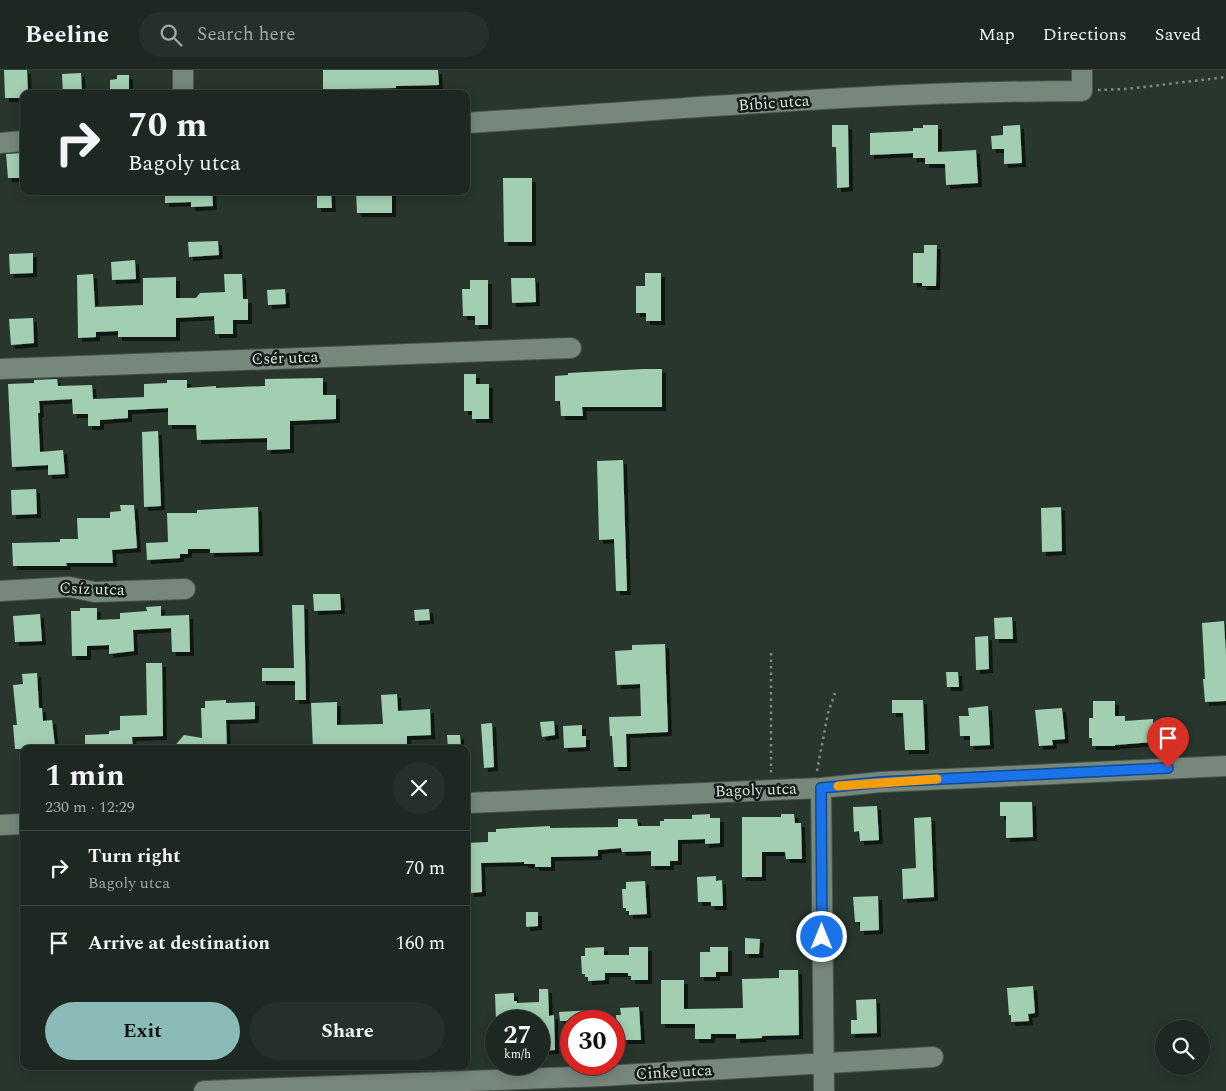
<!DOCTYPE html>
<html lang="en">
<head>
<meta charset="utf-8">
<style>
  body { margin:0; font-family:Spectral,serif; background:#26302a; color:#f1f3f6; height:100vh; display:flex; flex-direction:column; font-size:19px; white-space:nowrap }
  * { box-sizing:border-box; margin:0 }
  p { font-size:16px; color:#a1a6a5 }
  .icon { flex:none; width:28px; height:28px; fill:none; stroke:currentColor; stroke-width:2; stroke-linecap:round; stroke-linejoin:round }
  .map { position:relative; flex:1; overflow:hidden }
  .drawer { position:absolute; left:20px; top:675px; width:450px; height:325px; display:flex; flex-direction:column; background:#1e2822; border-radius:10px; box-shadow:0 2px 12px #0003,0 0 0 1px #3c4440 }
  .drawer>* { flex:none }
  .top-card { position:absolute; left:20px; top:20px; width:450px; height:105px; border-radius:10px; box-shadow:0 2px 12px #0003,0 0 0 1px #3c4440; background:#1e2822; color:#f1f3f6; overflow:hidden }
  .buttons { position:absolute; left:1155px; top:950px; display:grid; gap:10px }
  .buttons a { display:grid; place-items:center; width:55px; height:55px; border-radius:50%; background:#1e2822; box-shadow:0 2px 12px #0003,0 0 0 1px #3c4440; font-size:25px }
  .speed { position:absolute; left:485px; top:940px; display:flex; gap:10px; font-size:25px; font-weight:700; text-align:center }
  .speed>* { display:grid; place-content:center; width:65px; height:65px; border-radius:50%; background:#1e2822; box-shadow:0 2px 12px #0003,0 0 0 1px #3c4440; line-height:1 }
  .speed small { font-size:12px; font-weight:400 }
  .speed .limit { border:8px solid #d22; background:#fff; color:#111 }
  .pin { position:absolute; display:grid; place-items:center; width:42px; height:42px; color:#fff; margin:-51px -21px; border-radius:50% 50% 50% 0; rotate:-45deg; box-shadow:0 0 5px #0007 }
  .pin .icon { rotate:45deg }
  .me { position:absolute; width:55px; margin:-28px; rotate:0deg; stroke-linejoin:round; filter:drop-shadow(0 0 4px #0008) }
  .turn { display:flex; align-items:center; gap:18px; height:105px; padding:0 25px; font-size:22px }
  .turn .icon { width:65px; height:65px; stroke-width:2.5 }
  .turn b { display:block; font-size:35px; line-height:42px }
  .round { display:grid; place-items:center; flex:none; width:52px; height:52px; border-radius:26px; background:#26302a }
  .headline { display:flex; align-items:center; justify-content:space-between; height:85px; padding:0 25px }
  h1 { font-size:30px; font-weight:700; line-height:38px }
  .button { display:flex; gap:10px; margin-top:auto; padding:10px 25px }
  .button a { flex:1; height:58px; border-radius:30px; background:#8bbbb9; color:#111; font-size:20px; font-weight:700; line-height:58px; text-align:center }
  .button a+a { background:#26302a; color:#f1f3f6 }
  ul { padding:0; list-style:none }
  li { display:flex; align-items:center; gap:15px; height:75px; padding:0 25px; border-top:1px solid #3c4440 }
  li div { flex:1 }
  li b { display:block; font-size:19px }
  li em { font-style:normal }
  header { display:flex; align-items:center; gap:30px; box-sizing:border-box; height:70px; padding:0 25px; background:#1e2822; border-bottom:1px solid #3c4440 }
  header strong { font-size:24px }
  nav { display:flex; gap:28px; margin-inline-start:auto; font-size:18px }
  .search { width:350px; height:45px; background:#26302a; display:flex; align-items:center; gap:12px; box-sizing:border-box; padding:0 18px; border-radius:28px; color:#a1a6a5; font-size:19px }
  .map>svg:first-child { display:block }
  .building { fill:#a2ceb1; filter:url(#shadow) }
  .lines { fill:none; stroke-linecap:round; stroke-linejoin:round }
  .minor-casing { stroke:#48544d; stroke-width:22 }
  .path { stroke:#7f8b83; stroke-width:2.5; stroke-dasharray:2.5 4; stroke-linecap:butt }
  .minor { stroke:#76877c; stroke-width:20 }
  .route-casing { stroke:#114b97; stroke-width:12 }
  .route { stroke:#1a73e8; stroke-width:9 }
  .slow { stroke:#f59e0b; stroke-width:9 }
  .labels { text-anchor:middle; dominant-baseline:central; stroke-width:5; stroke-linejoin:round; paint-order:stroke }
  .street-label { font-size:16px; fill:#d9e2dc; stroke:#151c17 }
</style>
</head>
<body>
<header>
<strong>Beeline</strong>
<div class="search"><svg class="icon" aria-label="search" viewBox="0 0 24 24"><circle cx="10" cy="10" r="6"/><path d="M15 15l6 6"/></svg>Search here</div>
<nav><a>Map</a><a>Directions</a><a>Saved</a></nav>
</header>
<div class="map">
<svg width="1226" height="1021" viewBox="0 0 1226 1021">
  <defs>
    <filter id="shadow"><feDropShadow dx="4" dy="4" stdDeviation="0" flood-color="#0009"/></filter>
  </defs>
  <rect width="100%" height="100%" fill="#28362d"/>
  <path class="building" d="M4,0H27L28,24H24V28H5Z
    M323,0H438L439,15L396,16V18L340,19V24H323Z
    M81,3L82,24H63L62,4Z
    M117,5H129V24H110V10L117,9Z
    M832,55H848L849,117L837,118L836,77H832Z
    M923,55H938V82L976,80L978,113L946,115L945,94H925V88H913V83L870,85V63L913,61V58H923Z
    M1020,55L1022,93L1004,94V79H992L991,66L1003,65V56Z
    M24,83V108H8L6,84Z
    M503,108H532V172H504Z
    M165,121H212L213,136L191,137V132L165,133Z
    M317,121H331L332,138H317Z
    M356,121H392V143H357Z
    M218,171L219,185L189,187L188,172Z
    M924,175H937L936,216H922V213H913V183H924Z
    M33,183V203L10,204L9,184Z
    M135,190L136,209L112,210L111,192Z
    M645,203H661V251H646V243H636V216H645Z
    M93,204L95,237L143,235V208L176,207V228H196L200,223L225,222L224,204H242L243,229H248V250H233V264H215L214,246L176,248V267H118V261L96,262V267L78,268L77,205Z
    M511,208H535L536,232L512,233Z
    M470,210H488V255H475V246H463L462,219H470Z
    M285,219L286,234L268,235L267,220Z
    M33,248L34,273L11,275L9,249Z
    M643,299H662V337H582L583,346H561L560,331H555V306L568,305V303Z
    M464,304H476V314H489V349H472V341H464Z
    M323,308V325H336V349L290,351V379L267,380V368L197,370L196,355H168V338L128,340V348L100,350V356H88V344H73L72,329L39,331L40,343H38L40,382L63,380L65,404L48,405V395L12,397L8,314L34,313V310L57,309L58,316L92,315L93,329L144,327V314L167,313V310H187V318L216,316V318L265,316V309Z
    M158,361L161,436L144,437L142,362Z
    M623,390L627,521H616L614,469L599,470L597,391Z
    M36,419L37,444L12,445L11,420Z
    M120,435H134L137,478L112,480L113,493H66L67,496H13L12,473L60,472V469H78L77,448H110V442L121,441Z
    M258,437L259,482L210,483V479H188V484H180V488L147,490L146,473L168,472L167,443H197V440Z
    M1061,437L1062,481L1042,482L1041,438Z
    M313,524H340L341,540L314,541Z
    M292,535H304L306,630H295V611H262V598H294Z
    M161,536V546L189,545L190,582H172L171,558L133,560L134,581L109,584V575L87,576V586H72L71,541H80V538H97V550L120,549V543L147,541L146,537Z
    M429,539L430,550L415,551L414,540Z
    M40,544L42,571L15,572L13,546Z
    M1012,547L1013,569H995L994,548Z
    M1224,551L1226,585V631L1205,632L1203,609H1205L1202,553Z
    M988,566L989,599L976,600L975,567Z
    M665,574L668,662L626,664L627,697H614L612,666H610L609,647L641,646L640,614L617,615L615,581L632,580V575Z
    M146,593H162L163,666L132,667L133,679H85V665L109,664V661L120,660V646L147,645Z
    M946,602H958L959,617H947Z
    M37,603L39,638H42L43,651L52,650L55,676H53V679H15L13,655H17L13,615L23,614L22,604Z
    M397,624L398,641L430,639L431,665L407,666V679H359V677L313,679L311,633L337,632V655L383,654L381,625Z
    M226,630V633L255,632V649L226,650L227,679H172L184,665L202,668L201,638H205V631Z
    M892,630H923L925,680H905L903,643H892Z
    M1093,631H1115V646H1125V651L1153,649L1154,672L1115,675V676H1092V668H1089V648H1093Z
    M988,636L990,675L970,676V666H960L959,646H969L968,638Z
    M1062,638L1065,669L1052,670L1053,675L1039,676L1035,640Z
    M554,651L555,665L542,667L540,652Z
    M492,653L494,697L484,698L481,654Z
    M582,655V666H586V677L564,678L563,656Z
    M447,665H460L461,679H448Z
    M1000,732H1032L1033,767L1006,768V746H1000Z
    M877,736L879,770L860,771L859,761L854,762L853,737Z
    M710,744V748H720V773L705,774V769L678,770V791H670V796H651V781L622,782L621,778L598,780V786L551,787V797H535V794H524V792L481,793L482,822L470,823V807H466V773L488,772V762H496V759L550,756V758L618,757V749H637L638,756H660V751H664V749H692V745Z
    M781,744H794L795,753H801L802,789H786L785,782H762V807H742V747H781Z
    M931,747L934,827L903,829L902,799L916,798L914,748Z
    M716,806V811L722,810L723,836H711V832H698L697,807Z
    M645,811L647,844L629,845V841H626V838H623L622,819H626V812Z
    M878,826L879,860L860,861V852H855L853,827Z
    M526,842H538V856L526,857Z
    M745,868L760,869L759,884H745Z
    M604,877V885H629V877H648V910H631V906H628V903H605V910L588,911V907H585V904H582L581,886H585V878Z
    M710,877H728V902H716V907H700V882H710Z
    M779,900H798L799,965L762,966V968L736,969V964H711V969H695V954H661V910H684V939L743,938L742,909L779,908Z
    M1033,916L1035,943L1028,944L1029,951L1011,952V945H1009L1007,918Z
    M539,919H548L549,946L554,945L555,980L539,981V951H496L495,924L514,923V931H517V933L539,932Z
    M876,929L877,963L851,964V950H857L856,930Z
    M639,937L641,970H624L623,966L621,967L620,964H617L616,945H621L620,938Z
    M594,940L595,951H560L559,942Z"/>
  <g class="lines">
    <g class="minor-casing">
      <path id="minor" d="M183,24V0
        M466,53C671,40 877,21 1082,21V0
        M0,73L24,71
        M0,299L571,278
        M0,521L69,517L95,522L185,519
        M821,718L824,1021
        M466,733L821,718L881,712L1226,696
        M0,755L24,754
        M204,1021L602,1006L933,987"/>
    </g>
    <path class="path" d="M1098,20L1127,19L1226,7
      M771,583V704
      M817,701L828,643L835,623"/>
    <use href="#minor" class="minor"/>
  </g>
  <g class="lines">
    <g class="route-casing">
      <path id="route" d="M822,867L821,718L881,712L1168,698"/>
    </g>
    <use href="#route" class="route"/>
    <path class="slow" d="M838,716L937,709"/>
  </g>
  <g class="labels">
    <g class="street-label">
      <text transform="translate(774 33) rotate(-4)">Bíbic utca</text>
      <text transform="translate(285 288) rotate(-2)">Csér utca</text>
      <text transform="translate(92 519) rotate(2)">Csíz utca</text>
      <text transform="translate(756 720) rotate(-2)">Bagoly utca</text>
      <text transform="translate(674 1002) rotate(-3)">Cinke utca</text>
    </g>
  </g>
</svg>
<div class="buttons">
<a><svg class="icon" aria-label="search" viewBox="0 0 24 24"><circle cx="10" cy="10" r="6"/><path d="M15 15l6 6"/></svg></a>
</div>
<div class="speed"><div>27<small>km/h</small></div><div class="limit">30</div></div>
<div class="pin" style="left:1168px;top:698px;background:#d93025"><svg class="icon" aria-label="arrive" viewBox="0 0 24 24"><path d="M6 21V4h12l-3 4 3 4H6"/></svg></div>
<svg class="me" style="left:822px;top:867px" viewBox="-20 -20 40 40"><circle r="17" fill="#1a73e8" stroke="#fff" stroke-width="3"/><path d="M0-11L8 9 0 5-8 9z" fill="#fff"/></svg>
<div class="top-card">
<div class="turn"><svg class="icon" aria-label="right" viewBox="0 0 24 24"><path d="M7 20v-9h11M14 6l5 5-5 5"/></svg><div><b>70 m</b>Bagoly utca</div></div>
</div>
<section class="drawer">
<div class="headline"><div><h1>1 min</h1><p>230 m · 12:29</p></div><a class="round"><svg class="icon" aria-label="close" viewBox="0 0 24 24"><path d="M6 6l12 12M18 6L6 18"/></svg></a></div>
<ul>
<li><svg class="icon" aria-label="right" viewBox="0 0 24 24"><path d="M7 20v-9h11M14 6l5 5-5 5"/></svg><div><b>Turn right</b><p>Bagoly utca</p></div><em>70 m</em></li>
<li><svg class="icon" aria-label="arrive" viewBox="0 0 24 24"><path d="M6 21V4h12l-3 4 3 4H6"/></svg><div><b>Arrive at destination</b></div><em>160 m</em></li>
</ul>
<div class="button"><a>Exit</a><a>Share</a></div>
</section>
</div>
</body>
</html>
